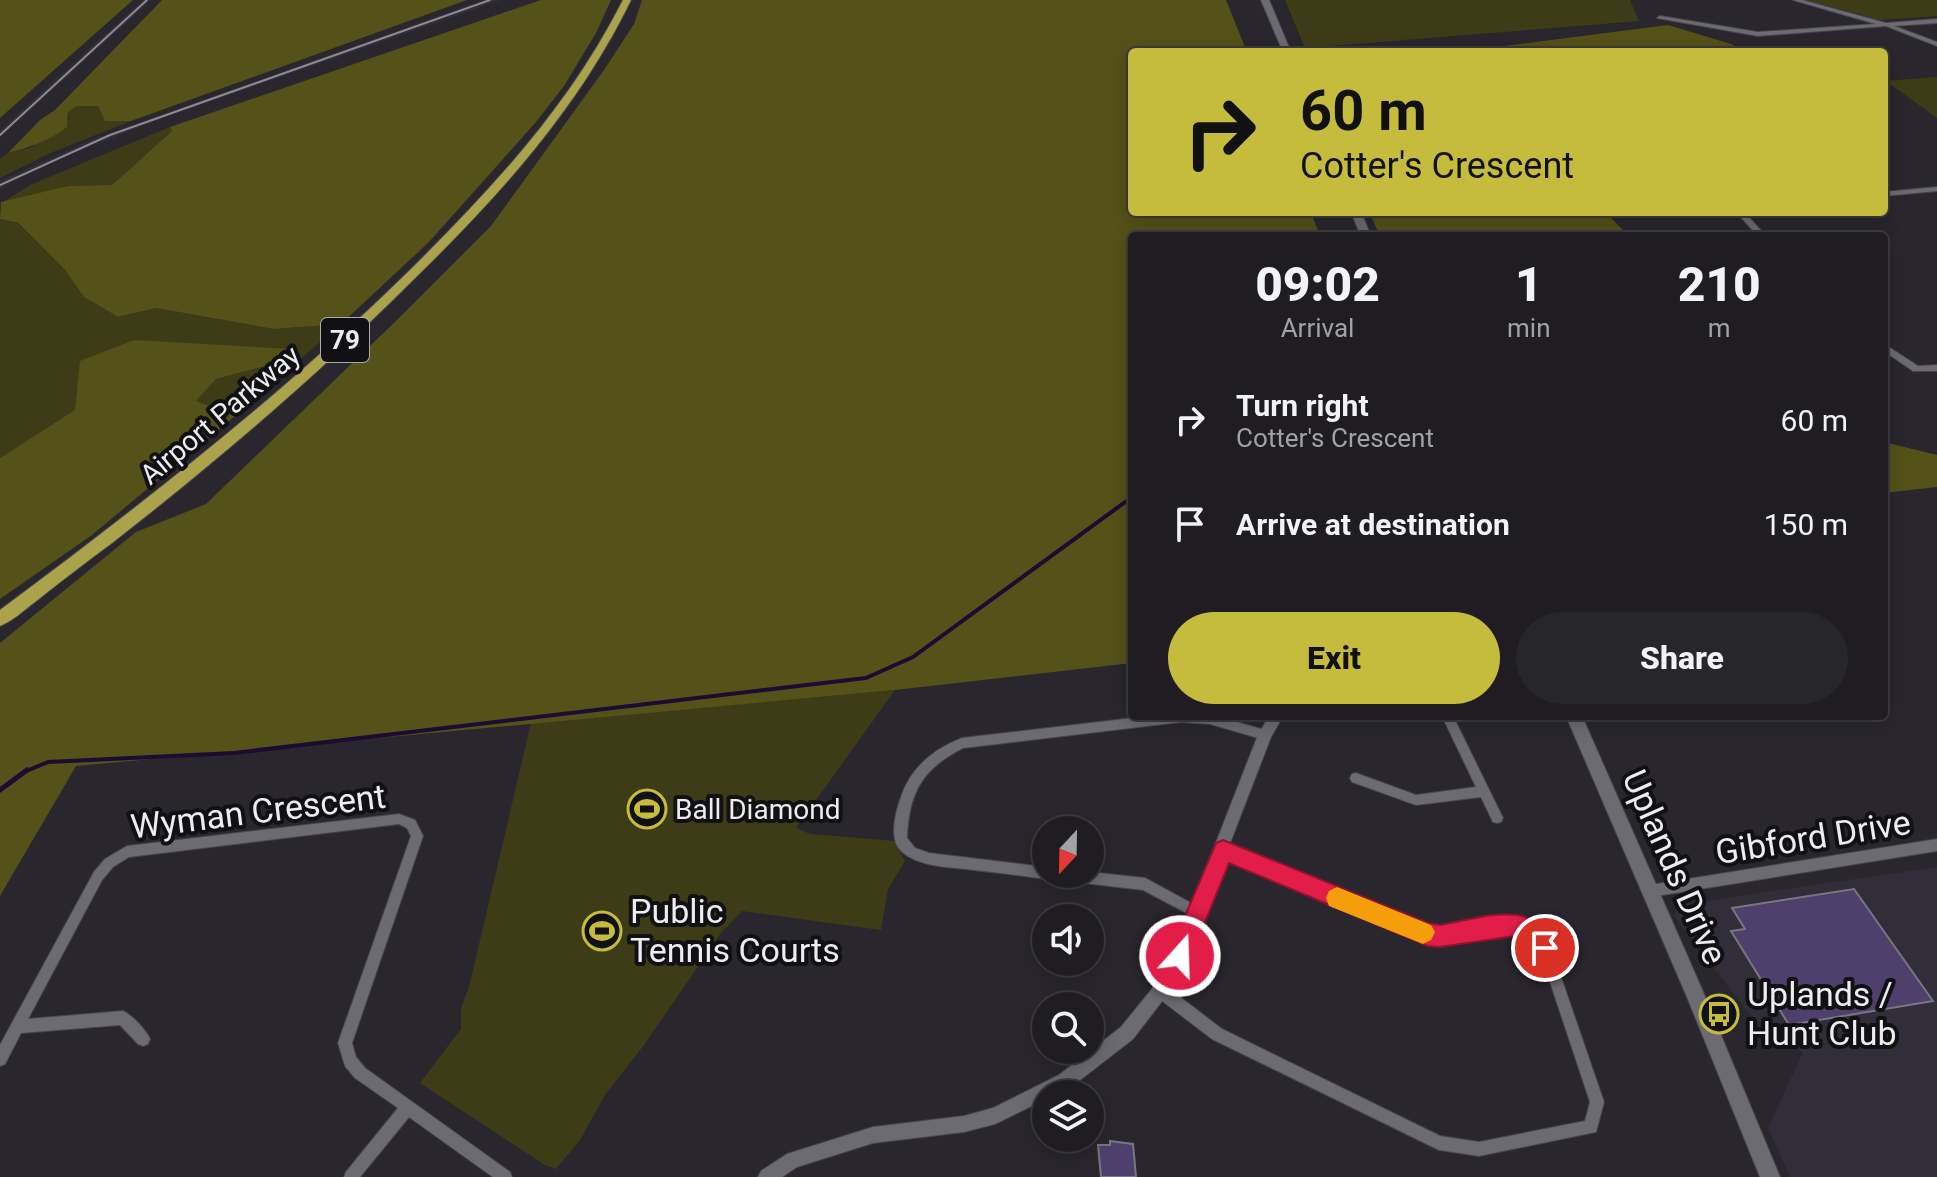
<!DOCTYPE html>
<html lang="en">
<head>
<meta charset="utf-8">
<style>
  body { margin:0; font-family:Roboto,sans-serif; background:#27262a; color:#f1f3f6; height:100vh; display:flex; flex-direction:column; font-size:30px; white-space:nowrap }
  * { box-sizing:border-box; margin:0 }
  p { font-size:26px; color:#a1a2a5 }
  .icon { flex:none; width:44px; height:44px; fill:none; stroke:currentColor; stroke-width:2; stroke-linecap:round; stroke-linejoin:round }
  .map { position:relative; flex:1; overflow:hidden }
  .side { position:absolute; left:1128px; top:232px; width:760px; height:488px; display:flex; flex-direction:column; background:#1f1d22; border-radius:8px; box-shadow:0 4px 20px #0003,0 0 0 2px #3c3b40 }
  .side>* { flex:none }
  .guide { position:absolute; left:1128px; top:48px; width:760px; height:168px; border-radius:8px; box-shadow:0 4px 20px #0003,0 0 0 2px #3c3b40; background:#c5bc3d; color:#111; overflow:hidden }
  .needle { width:52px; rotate:202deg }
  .fabs { position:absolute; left:1032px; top:816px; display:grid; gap:16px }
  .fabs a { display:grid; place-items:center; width:72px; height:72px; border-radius:50%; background:#1f1d22; box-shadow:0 4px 20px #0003,0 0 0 2px #3c3b40; font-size:40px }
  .pin { position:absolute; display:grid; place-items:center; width:68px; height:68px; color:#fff; margin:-34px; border:4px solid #fff; border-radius:50%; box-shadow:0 2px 8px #0007 }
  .me { position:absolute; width:88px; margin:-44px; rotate:20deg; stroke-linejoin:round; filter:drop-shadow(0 0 6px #0008) }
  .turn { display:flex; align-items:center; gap:28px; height:168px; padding:0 40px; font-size:36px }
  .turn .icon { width:104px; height:104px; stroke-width:2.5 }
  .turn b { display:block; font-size:56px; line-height:68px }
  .eta { display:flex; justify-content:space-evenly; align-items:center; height:136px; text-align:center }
  .eta b { font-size:48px; font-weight:800; line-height:56px }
  .cta { display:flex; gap:16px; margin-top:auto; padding:16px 40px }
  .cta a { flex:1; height:92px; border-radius:48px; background:#c5bc3d; color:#111; font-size:32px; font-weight:800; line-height:92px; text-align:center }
  .cta a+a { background:#27262a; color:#f1f3f6 }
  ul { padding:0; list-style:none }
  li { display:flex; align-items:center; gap:24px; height:104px; padding:0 40px }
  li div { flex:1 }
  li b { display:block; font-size:30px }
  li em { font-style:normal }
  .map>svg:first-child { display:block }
  .built { fill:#312d39 }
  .green { fill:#3e3c17 }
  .forest { fill:#545119 }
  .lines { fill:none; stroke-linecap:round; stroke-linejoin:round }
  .stream-far1 { stroke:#1c0b33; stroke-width:4 }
  .stream { stroke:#1c0b33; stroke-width:5 }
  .building { fill:#4f3f6c; stroke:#79777e; stroke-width:2 }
  .minor-casing { stroke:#47454a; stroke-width:2 }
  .tertiary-casing { stroke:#47454a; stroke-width:2 }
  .secondary-casing { stroke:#47454a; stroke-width:2 }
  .trunk-casing { stroke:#47454a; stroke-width:2 }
  .minor { fill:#6d6b72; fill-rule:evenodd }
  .tertiary { fill:#6d6b72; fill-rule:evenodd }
  .secondary { fill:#6d6b72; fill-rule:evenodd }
  .trunk { fill:#aaa34c; fill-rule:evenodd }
  .tram { stroke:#8c8b90; stroke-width:2 }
  .route { fill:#e11d48; stroke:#92132f; stroke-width:2 }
  .slow { fill:#f59e0b }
  .labels { text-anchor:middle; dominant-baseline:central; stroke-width:8; stroke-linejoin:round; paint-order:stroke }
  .shield { fill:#111013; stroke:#abaaae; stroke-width:2 }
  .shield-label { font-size:26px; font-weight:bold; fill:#edecf0 }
  .street-label { font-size:28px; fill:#edecf0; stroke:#111013 }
  .poi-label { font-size:28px; fill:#edecf0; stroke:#111013; text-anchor:start }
  .near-street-label { font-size:34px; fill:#edecf0; stroke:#111013 }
  .near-poi-label { font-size:34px; fill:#edecf0; stroke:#111013; text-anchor:start }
</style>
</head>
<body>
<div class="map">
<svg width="1937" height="1177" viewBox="0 0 1937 1177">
  <rect width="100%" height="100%" fill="#29272d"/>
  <path class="built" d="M143,0H151L0,138V130Z
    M483,0H501L163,118L65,156L0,188V181L88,141Z
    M1937,867V1177H1790L1768,1128L1803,1052L1750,1015L1674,916L1678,905Z"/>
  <path class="green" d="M1285,0H1630L1639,21L1305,48Z
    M1806,0H1937V16L1880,20Z
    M1937,77V118L1886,81Z
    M90,103L98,106L105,121H131L53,152L0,178V159L8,153L32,147L69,119L68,112L77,106Z
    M170,127L173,130L112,185L68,186L0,204L32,184Z
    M0,219L17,223L65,270L84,297L118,317L156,308L274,329L341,324L235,416L195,401L216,379L273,364L289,349L76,410L0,458Z
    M895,690L796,828L810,834L894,841L905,861L888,889L881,930L742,911L721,933L644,1045L605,1095L580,1140L556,1169L545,1165L420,1083L461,1029V1008L469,987L531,723Z"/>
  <path class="forest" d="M0,0H133L0,118Z
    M162,0H467L131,121H105L98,106H77L68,112L67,127C49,141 30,147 8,153L40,120L55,110Z
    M541,0H611L596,33L564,86L536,122L429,242L341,324L274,329L156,308L118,317L84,297L65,270L18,223L0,219L1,202L68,186L112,185L172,131L170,127Z
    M642,0H1226L1247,52H1132V212H1311L1320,236H1132V663L895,690L76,766L0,896V643L136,532L206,504L400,317L491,226L604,70L634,24Z
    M1668,25L1731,44L1743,52H1457Z
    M1369,212H1605L1629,236H1380Z
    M134,340L290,349L273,364L216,379L196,401L235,416L92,535L0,599V458L75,410L80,361Z
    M1884,442L1937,455V487L1884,493Z"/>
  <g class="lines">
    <path class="stream-far1" d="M24,772L48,762L234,753L866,678L913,657L1132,497"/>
    <path class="stream" d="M0,790L27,770"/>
  </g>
  <path class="building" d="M1854,889L1933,1001L1789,1025L1731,931L1745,929L1732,908Z
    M1110,1141L1133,1144L1136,1177H1101L1098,1145H1110Z"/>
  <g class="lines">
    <g class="minor-casing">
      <path id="minor" d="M1793,0H1802L1886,23L1937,19V23L1894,26L1937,42V46L1886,26L1758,36L1657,18L1660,16L1758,32L1876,24Z
        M1937,187V191L1884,196V192Z
        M1736,212H1744L1766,236H1758Z
        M1884,344L1918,366L1937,365V371H1913L1884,351Z
        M1150,716H1216L1265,730L1269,732L1271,735L1269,738L1265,740L1210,724L1181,722L963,748C922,769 909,792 907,838L915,848L929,853L1046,867V874H1052L1050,877L1046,879C1019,875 992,872 966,869C954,868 940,867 928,864C916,861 898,854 895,840C892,827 897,808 901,797C911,767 934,749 962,738Z
        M1442,716H1453L1501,814L1503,818L1501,822L1497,823L1493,822L1481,797L1416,805L1352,782L1350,778L1352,774L1356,773L1416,795L1476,787Z
        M399,814L415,820L423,836L352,1043L356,1057L365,1068L510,1172L512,1177H493L409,1117L360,1177H344L346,1172L398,1108L355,1078L345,1066L338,1043L411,836L407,828L399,824L129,857L113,867L102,880L28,1019L123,1011C133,1016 145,1029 150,1039L148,1044L143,1046L138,1044L120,1025L21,1033L5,1064L0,1066V1045L94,872L105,859L127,846Z
        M1937,839V851L1650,897L1646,895L1644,891L1646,887L1650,885Z
        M1223,844L1428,928L1440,930C1458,927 1518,914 1531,922C1539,927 1547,940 1551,948L1604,1102L1596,1132L1479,1156L1439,1150L1212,1039L1157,997L1155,992L1157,987L1162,985L1167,987L1222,1029L1440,1136L1479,1142L1585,1121L1590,1102L1540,952L1524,933L1515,931L1440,942L1428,940L1219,854L1217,850L1219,846Z
        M1090,872L1145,878L1200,908L1202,912L1200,916L1196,918L1143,890L1058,880L1054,878L1052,874H1090Z"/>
    </g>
    <g class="tertiary-casing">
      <path id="tertiary" d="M1269,716H1283L1271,737L1176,983L1133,1039L1071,1087L1057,1094H1046V1099L995,1124L964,1132L873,1143L797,1167L782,1177H758L761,1171L787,1154L873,1127L964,1116L993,1108L1059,1075L1121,1027L1165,973L1258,735Z"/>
    </g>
    <g class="secondary-casing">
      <path id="secondary" d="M1261,0H1269L1291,52H1283Z
        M1351,212H1361L1371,236H1361Z
        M1566,716H1582L1701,987L1780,1177H1760L1687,997Z"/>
    </g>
    <g class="trunk-casing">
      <path id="trunk" d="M623,0H631C578,109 499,196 413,280C319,374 217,461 112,543C86,562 60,582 35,602C24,610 13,621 0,626V610C141,505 280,397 406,274C490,191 569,107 623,0Z"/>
    </g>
    <use href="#minor" class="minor"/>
    <use href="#tertiary" class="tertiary"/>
    <use href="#secondary" class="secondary"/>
    <use href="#trunk" class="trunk"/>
    <path class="tram" d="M0,135L147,0
      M0,185L110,135L490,0"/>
  </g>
  <path class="route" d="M1223,840L1428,923L1440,925C1483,918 1535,896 1557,948L1553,956L1545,959L1537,956L1521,937L1515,936L1440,947L1428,946L1229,863L1188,964L1180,968L1171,964L1168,956L1216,843Z"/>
  <path class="slow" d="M1337,887L1431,925L1435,932L1431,940L1423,944L1329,906L1326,898L1329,891Z"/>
  <defs>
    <g id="stadium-ring" transform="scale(2)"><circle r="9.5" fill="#111013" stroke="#c5bc3d" stroke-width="1.5"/><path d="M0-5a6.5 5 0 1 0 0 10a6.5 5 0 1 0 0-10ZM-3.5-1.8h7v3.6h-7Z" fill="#c5bc3d"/></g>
    <g id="bus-ring" transform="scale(2)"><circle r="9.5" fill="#111013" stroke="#c5bc3d" stroke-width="1.5"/><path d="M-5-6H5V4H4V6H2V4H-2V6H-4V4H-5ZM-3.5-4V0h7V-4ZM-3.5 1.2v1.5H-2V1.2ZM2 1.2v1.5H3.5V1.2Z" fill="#c5bc3d"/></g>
  </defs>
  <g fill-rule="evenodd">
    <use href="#stadium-ring" x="647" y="809"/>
    <use href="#stadium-ring" x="602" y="931"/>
    <use href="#bus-ring" x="1719" y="1014"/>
  </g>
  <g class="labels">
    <rect class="shield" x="321" y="318" width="48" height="44" rx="6"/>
    <g class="shield-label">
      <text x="345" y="340">79</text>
    </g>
    <g class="street-label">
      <text transform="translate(220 415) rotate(-40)">Airport Parkway</text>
    </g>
    <g class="poi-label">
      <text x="675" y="809">Ball Diamond</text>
    </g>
    <g class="near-street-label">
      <text transform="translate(258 811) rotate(-7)">Wyman Crescent</text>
      <text transform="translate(1813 837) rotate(-9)">Gibford Drive</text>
      <text transform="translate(1675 867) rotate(66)">Uplands Drive</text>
    </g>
    <g class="near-poi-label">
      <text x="630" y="911">Public<tspan x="630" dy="39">Tennis Courts</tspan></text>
      <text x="1747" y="994">Uplands /<tspan x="1747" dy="39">Hunt Club</tspan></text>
    </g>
  </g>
</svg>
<div class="fabs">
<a><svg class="needle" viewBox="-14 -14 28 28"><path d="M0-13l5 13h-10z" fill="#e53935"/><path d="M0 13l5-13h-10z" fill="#a1a2a5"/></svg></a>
<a><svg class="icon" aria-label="sound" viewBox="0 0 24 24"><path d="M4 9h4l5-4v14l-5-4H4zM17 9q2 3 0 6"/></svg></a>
<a><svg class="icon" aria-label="search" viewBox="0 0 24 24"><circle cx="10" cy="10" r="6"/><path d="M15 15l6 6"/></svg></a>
<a><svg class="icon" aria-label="layers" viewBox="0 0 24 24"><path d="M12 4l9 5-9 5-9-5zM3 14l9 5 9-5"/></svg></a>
</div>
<div class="pin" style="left:1545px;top:948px;background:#d93025"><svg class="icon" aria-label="arrive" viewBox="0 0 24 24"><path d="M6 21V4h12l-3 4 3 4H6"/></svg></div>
<svg class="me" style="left:1180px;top:956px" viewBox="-20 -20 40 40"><circle r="17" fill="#e11d48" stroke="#fff" stroke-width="3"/><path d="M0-11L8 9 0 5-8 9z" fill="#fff"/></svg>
<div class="guide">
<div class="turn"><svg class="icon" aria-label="right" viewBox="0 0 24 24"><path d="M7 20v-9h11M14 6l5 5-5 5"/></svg><div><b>60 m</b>Cotter's Crescent</div></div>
</div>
<section class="side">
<div class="eta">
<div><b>09:02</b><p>Arrival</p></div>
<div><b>1</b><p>min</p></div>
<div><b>210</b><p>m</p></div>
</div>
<ul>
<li><svg class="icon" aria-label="right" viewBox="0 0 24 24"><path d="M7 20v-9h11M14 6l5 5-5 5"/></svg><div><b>Turn right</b><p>Cotter's Crescent</p></div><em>60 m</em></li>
<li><svg class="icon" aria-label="arrive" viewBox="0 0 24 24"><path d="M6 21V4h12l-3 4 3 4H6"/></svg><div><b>Arrive at destination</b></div><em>150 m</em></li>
</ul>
<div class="cta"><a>Exit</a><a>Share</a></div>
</section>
</div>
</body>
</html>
